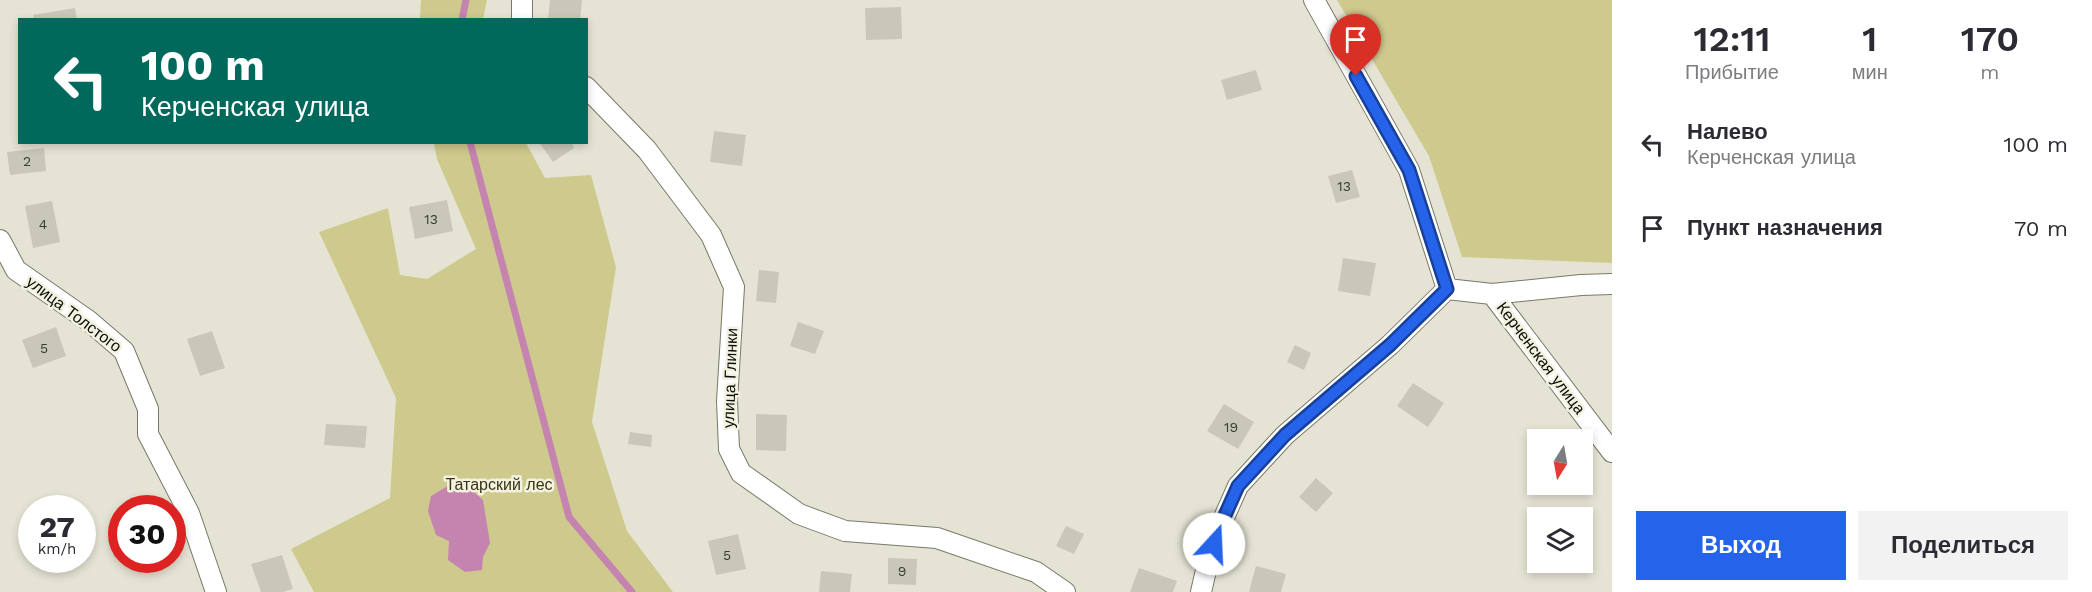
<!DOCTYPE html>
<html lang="ru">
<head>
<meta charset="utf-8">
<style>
  body { margin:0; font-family:"Work Sans",sans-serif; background:#f2f2f3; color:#2b2b33; height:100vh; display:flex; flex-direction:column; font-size:22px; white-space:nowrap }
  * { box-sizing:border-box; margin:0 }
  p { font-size:20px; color:#7c7c81 }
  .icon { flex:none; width:33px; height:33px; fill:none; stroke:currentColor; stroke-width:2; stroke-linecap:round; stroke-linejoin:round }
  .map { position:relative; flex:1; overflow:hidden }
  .sheet { display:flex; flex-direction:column; background:#fff; width:480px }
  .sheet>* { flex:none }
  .banner { position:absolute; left:18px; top:18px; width:570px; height:126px; border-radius:0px; box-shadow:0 3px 9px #0003; background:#00695c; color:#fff; overflow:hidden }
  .needle { width:39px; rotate:191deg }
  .fabs { position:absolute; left:1527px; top:429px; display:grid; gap:12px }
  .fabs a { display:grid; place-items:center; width:66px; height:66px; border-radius:0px; background:#fff; box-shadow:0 3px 9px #0003; font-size:30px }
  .speed { position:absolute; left:18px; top:495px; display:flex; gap:12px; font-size:30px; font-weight:700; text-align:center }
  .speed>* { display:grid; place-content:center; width:78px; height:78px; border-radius:50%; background:#fff; box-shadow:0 3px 9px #0003; line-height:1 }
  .speed small { font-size:15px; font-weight:400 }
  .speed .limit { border:9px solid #d22; background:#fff; color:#111 }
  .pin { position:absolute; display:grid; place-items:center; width:51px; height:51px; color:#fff; margin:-62px -26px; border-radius:50% 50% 50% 0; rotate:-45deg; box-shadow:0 0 6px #0007 }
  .pin .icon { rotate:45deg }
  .me { position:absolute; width:66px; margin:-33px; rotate:20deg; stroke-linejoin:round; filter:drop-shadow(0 0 4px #0008) }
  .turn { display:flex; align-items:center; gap:21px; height:126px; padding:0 24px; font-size:27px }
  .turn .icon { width:78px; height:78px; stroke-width:2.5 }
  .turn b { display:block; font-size:42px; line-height:51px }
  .eta { display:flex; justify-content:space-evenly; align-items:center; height:102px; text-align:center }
  .eta b { font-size:36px; font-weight:600; line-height:42px }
  .primary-button { display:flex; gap:12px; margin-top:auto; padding:12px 24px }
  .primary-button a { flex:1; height:69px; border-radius:0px; background:#2563eb; color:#fff; font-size:24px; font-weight:600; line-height:69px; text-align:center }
  .primary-button a+a { background:#f2f2f3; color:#2b2b33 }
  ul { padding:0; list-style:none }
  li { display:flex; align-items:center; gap:18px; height:84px; padding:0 24px }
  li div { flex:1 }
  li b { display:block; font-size:22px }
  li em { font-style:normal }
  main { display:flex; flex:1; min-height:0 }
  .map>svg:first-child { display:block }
  .green { fill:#cec98d }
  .water { fill:#c583af }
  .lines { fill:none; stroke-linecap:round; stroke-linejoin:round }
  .stream { stroke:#c583af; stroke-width:7 }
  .building { fill:#c9c8b8 }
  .minor-casing { stroke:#797869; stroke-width:22 }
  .minor { stroke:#fff; stroke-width:20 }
  .route-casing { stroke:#184099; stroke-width:15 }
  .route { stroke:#2563eb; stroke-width:10 }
  .labels { text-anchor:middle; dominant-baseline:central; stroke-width:5; stroke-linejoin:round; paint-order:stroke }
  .number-label { font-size:14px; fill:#3d3c34 }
  .street-label { font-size:16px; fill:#0e0d08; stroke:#f3f2e1 }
  .park-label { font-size:16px; fill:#383512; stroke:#f3f2e1 }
</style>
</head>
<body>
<main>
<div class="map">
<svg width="1612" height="592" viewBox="0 0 1612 592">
  <rect width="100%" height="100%" fill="#e5e4d4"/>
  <path class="green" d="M421,0H487L483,19H420Z
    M1337,0H1612V263L1462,257L1429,156Z
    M434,143H526L545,178L591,175L616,267L592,422L627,531L673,592H314L291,549L390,498L396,398L319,232L388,208L400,275L427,279L476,249L437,159Z"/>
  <path class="water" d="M451,484L468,487L483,500L490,543L483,557L482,570L465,572L448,560L449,541L436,535L428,511L431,496Z"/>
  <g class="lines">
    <path class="stream" d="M462,20L466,0
      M470,142L569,517L632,592"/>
  </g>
  <path class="building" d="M550,0H582L580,20H548Z
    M901,7L902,39L866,40L865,8Z
    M75,8L77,20H34L33,15Z
    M1256,70L1262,90L1227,100L1221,80Z
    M714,131L746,135L742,166L710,162Z
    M539,142H571L574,148L553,162Z
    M44,148L46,171L10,175L7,152Z
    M1352,170L1360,197L1336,203L1328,176Z
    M447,200L453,231L415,239L409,207Z
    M52,201L60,242L33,248L25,206Z
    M1343,258L1376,263L1370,296L1338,291Z
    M759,270L779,272L776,303L756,301Z
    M798,322L824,331L815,354L790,346Z
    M56,327L66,356L33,368L22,340Z
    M212,331L225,368L200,376L187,339Z
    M1295,345L1311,353L1304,370L1287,362Z
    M1413,383L1444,403L1428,427L1397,406Z
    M1224,404L1254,422L1238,449L1207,431Z
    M756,414L787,415L786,451L756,450Z
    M326,424L367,426L365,448L324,445Z
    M630,432L652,435L651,447L628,444Z
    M1316,478L1333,493L1316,512L1299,497Z
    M1549,506L1566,518H1541Z
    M1066,526L1084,534L1074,554L1056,546Z
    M738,534L746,569L716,575L708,541Z
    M282,555L293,589L283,592H261L251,564Z
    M888,558L917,559L916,585L888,584Z
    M1256,566L1286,574L1281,592H1249Z
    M1139,568L1177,581L1173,592H1130Z
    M821,571L852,574L850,592H819Z"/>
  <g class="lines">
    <g class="minor-casing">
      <path id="minor" d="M522,0V20
        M1314,0L1409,170L1447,289
        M586,87L647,150L711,235L734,287L727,401L729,449L741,473L799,514L845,531L937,538L1036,572L1065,592
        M0,240L16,270L89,321L124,351L148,409V434L189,513L216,592
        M1447,289L1492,294L1581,285L1612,284
        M1492,294L1612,452
        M1201,592L1207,566L1222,522L1238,486L1285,435L1390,345L1447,289"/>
    </g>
    <use href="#minor" class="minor"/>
  </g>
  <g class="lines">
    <g class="route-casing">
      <path id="route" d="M1214,544L1222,522L1238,486L1285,435L1390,345L1447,289L1409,170L1356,76"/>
    </g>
    <use href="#route" class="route"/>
  </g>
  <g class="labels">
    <g class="number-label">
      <text x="27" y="161">2</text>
      <text x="1344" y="186">13</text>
      <text x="431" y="219">13</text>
      <text x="43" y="224">4</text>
      <text x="44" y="348">5</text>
      <text x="1231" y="427">19</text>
      <text x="727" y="555">5</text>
      <text x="902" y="571">9</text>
    </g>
    <g class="street-label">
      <text transform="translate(74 314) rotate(37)">улица Толстого</text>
      <text transform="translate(1541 358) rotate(53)">Керченская улица</text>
      <text transform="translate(730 378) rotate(-88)">улица Глинки</text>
    </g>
    <g class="park-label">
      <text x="499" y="484">Татарский лес</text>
    </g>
  </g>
</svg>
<div class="fabs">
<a><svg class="needle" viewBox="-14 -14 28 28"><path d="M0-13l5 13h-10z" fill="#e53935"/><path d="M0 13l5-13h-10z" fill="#7c7c81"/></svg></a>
<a><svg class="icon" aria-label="layers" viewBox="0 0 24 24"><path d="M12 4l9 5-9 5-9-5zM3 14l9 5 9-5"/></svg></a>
</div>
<div class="speed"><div>27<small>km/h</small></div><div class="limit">30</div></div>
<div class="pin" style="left:1356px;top:76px;background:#d93025"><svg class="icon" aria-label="arrive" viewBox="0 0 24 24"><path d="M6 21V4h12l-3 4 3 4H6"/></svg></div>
<svg class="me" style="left:1214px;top:544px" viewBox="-20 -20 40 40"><circle r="19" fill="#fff"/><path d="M0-13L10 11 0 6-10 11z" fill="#2563eb"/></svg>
<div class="banner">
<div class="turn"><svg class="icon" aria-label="left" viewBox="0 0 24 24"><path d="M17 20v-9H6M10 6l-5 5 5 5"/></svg><div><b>100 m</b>Керченская улица</div></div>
</div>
</div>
<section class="sheet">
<div class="eta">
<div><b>12:11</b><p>Прибытие</p></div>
<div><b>1</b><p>мин</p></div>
<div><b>170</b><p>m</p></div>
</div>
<ul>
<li><svg class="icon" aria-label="left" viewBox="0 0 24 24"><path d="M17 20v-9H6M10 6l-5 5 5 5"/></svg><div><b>Налево</b><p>Керченская улица</p></div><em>100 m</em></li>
<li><svg class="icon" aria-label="arrive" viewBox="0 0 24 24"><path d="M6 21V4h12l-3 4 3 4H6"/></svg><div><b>Пункт назначения</b></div><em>70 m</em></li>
</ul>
<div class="primary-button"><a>Выход</a><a>Поделиться</a></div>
</section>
</main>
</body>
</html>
